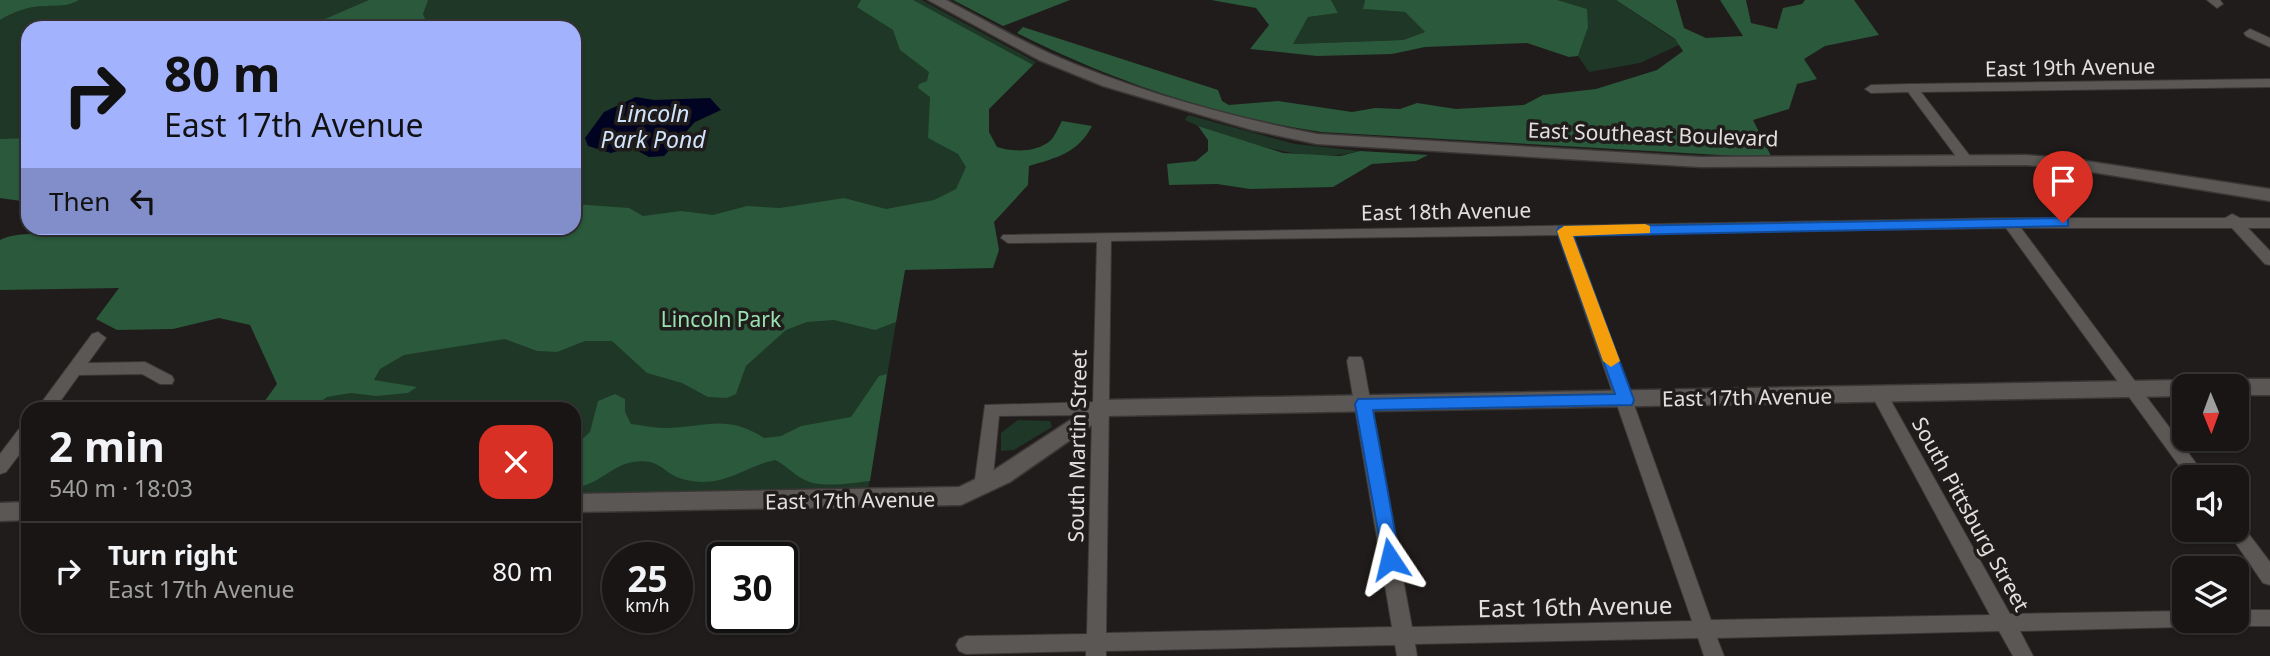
<!DOCTYPE html>
<html lang="en">
<head>
<meta charset="utf-8">
<style>
  body { margin:0; font-family:"Noto Sans",sans-serif; background:#252222; color:#f1f3f6; height:100vh; display:flex; flex-direction:column; font-size:26px; white-space:nowrap }
  * { box-sizing:border-box; margin:0 }
  p { font-size:23px; color:#9f9fa0 }
  .icon { flex:none; width:38px; height:38px; fill:none; stroke:currentColor; stroke-width:2; stroke-linecap:round; stroke-linejoin:round }
  .map { position:relative; flex:1; overflow:hidden }
  .side { position:absolute; left:21px; top:402px; width:560px; height:231px; display:flex; flex-direction:column; background:#181514; border-radius:21px; box-shadow:0 2px 5px #0004,0 0 0 2px #363434 }
  .side>* { flex:none }
  .banner { position:absolute; left:21px; top:21px; width:560px; height:214px; border-radius:21px; box-shadow:0 2px 5px #0004,0 0 0 2px #363434; background:#a2b2fd; color:#111; overflow:hidden }
  .needle { width:46px; rotate:179deg }
  .fabs { position:absolute; left:2172px; top:374px; display:grid; gap:14px }
  .fabs a { display:grid; place-items:center; width:77px; height:77px; border-radius:14px; background:#181514; box-shadow:0 2px 5px #0004,0 0 0 2px #363434; font-size:35px }
  .speed { position:absolute; left:602px; top:542px; display:flex; gap:14px; font-size:35px; font-weight:700; text-align:center }
  .speed>* { display:grid; place-content:center; width:91px; height:91px; border-radius:50%; background:#181514; box-shadow:0 2px 5px #0004,0 0 0 2px #363434; line-height:1 }
  .speed small { font-size:18px; font-weight:400 }
  .speed .limit { border:4px solid #111; border-radius:10px; background:#fff; color:#111 }
  .pin { position:absolute; display:grid; place-items:center; width:60px; height:60px; color:#fff; margin:-72px -30px; border-radius:50% 50% 50% 0; rotate:-45deg; box-shadow:0 0 7px #0007 }
  .pin .icon { rotate:45deg }
  .me { position:absolute; width:77px; margin:-38px; rotate:350deg; stroke-linejoin:round; filter:drop-shadow(0 0 5px #0008) }
  .turn { display:flex; align-items:center; gap:24px; height:147px; padding:0 28px; font-size:32px }
  .turn .icon { width:91px; height:91px; stroke-width:2.5 }
  .turn b { display:block; font-size:49px; line-height:60px }
  .then { display:flex; align-items:center; height:66px; padding:0 28px; background:#0003; gap:14px; font-size:26px }
  .round { display:grid; place-items:center; flex:none; width:74px; height:74px; border-radius:21px; background:#252222 }
  .overview { display:flex; align-items:center; justify-content:space-between; height:119px; padding:0 28px }
  h1 { font-size:42px; font-weight:700; line-height:52px }
  ul { padding:0; list-style:none }
  li { display:flex; align-items:center; gap:21px; height:98px; padding:0 28px; border-top:2px solid #363434 }
  li div { flex:1 }
  li b { display:block; font-size:26px }
  li em { font-style:normal }
  .map>svg:first-child { display:block }
  .green { fill:#1e3726 }
  .forest { fill:#2a593b }
  .water { fill:#000321 }
  .lines { fill:none; stroke-linecap:round; stroke-linejoin:round }
  .minor-casing { stroke:#3a3736; stroke-width:2 }
  .tertiary-casing { stroke:#3a3736; stroke-width:3 }
  .secondary-casing { stroke:#3a3736; stroke-width:3 }
  .minor { fill:#5b5755; fill-rule:evenodd }
  .tertiary { fill:#5b5755; fill-rule:evenodd }
  .secondary { fill:#5b5755; fill-rule:evenodd }
  .route { fill:#1a73e8; stroke:#114b97; stroke-width:2 }
  .slow { fill:#f59e0b }
  .labels { text-anchor:middle; dominant-baseline:central; stroke-width:7; stroke-linejoin:round; paint-order:stroke }
  .street-label { font-size:21px; fill:#e2dfde; stroke:#201c1b }
  .park-label { font-size:21px; fill:#99e3b1; stroke:#201c1b }
  .water-label { font-size:23px; font-style:italic; fill:#d1e4fe; stroke:#201c1b }
  .near-street-label { font-size:24px; fill:#e2dfde; stroke:#201c1b }
</style>
</head>
<body>
<div class="map">
<svg width="2270" height="656" viewBox="0 0 2270 656">
  <rect width="100%" height="100%" fill="#201c1b"/>
  <path class="green" d="M0,0H922L1036,62L989,109L977,227H912L868,490L574,495V410L268,409L574,228V28H28V155L0,147Z
    M1331,0H1365L1364,9L1405,12L1425,32L1403,40L1292,44L1308,17L1337,13Z
    M1557,0H1616L1681,44L1640,63L1589,72L1578,56L1587,29Z
    M1188,115L1295,144L1360,151C1304,165 1251,143 1198,126L1185,120Z
    M1018,420L1050,421L1052,427L1014,450L1001,451V433Z"/>
  <path class="forest" d="M0,0H79C67,7 58,5 45,6C29,6 13,12 0,20Z
    M369,0H428L423,14L429,28H304Z
    M861,0H913L1033,65L989,109V132L997,147C1012,152 1037,153 1051,140C1055,136 1059,126 1062,121L1092,126C1078,153 1056,158 1029,166L1028,185L994,222L999,250L993,268L905,270L896,322L875,330L834,320L807,322L786,330L746,366L736,394L727,398L708,397L682,383L647,373L612,341H585L557,352L537,351L505,339L404,355L380,369L374,380L417,387L408,393L376,396L351,393L327,397L310,409H259L277,384L250,325L219,318L173,329L117,330L96,319L119,288L0,290V240C18,231 39,237 56,228H574V204L629,208L643,216L681,211L713,215L747,206L780,208L844,198L886,209L934,200L956,189L966,167L958,154L928,138L930,97L918,88L919,84L927,81L929,72L900,50L893,30L857,7Z
    M953,0H1070L1003,26Z
    M1211,0H1331L1338,13L1308,17L1293,44L1403,40L1425,32L1405,12L1363,9L1365,0H1557L1587,9L1588,27L1578,56L1569,57L1527,43L1425,47L1392,54L1317,56L1250,49L1269,25L1256,8Z
    M1616,0H1676L1684,28L1706,38L1743,36L1720,0H1746L1751,23L1777,29L1783,8L1802,4L1805,0H1854L1879,35L1825,46L1804,59L1817,79L1797,84L1789,109L1753,120L1772,158L1321,132C1216,116 1112,81 1017,33L1023,27L1218,90L1222,101L1229,105L1278,101L1352,112L1375,108L1400,109L1417,103L1456,109L1524,105L1543,95L1596,89L1657,70L1683,51L1675,39Z
    M1198,126L1283,153L1340,156L1360,151L1428,155L1416,161L1372,164L1333,187L1250,189L1217,184L1169,185L1167,164L1196,161L1208,151V140Z
    M28,138V202L0,198V139Z
    M887,374L870,481C851,483 820,489 803,479C793,474 786,465 775,460C740,468 723,490 682,479C662,473 661,458 633,462C611,465 597,487 574,487V447L590,432L598,401L615,394L625,399V412L631,424C642,425 653,428 664,428C704,428 726,413 764,438L781,436L801,426L851,417L879,376Z"/>
  <path class="water" d="M636,97L654,100L710,98L721,110L695,122L664,156L649,157L631,147L611,153L588,146L585,138L604,112Z"/>
  <g class="lines">
    <g class="minor-casing">
      <path id="minor" d="M2207,0H2220L2223,4L2217,8Z
        M2250,29L2270,38V47L2246,36L2244,33Z
        M2270,79V87L1921,92L1973,160L1966,164L1961,163L1908,92L1871,93L1865,89L1871,85L1911,84Z
        M2232,214L2240,218H2270V228H2248L2270,251V265L2265,264L2232,228H2021L2207,478H2188L2006,228L1573,234L1711,620L1990,615L1871,394L1873,390H1885L2010,614L2184,611V621H2193L2191,625L2184,627L2020,631L2033,656H2013L1999,631L1717,638L1724,656H1704L1698,638L1415,644L1417,656H1397L1395,645L1106,651V656H1086V651L966,654L959,651L956,645L959,639L966,636L1087,634L1092,415L999,416L992,487L989,492L983,494L977,492L974,487L985,405L1093,402L1097,242L1008,243L1001,238L1003,235L2010,218H2225ZM1558,235L1692,621L1412,627L1363,361L1361,357H1349L1347,361L1392,627L1106,633L1111,241Z
        M98,332L106,338L88,363L145,362L172,376L174,380L172,384H160L142,374L79,375L54,410H36L92,334Z
        M28,423V443L6,472L0,474V454L22,425Z
        M2236,523L2242,525L2270,562V585L2263,583L2230,535L2227,530H2236Z
        M2236,610H2270V626H2236L2229,624L2228,621H2236Z"/>
    </g>
    <g class="tertiary-casing">
      <path id="tertiary" d="M2236,379H2270V395H2236V387H2226L2229,382Z
        M2184,380L2193,387H2184V396L1105,416L1010,482L961,505L574,512V494L959,487L994,470L1101,400Z
        M28,502V520L0,521V503Z"/>
    </g>
    <g class="secondary-casing">
      <path id="secondary" d="M928,0H946C981,18 1015,38 1051,54C1135,91 1227,116 1317,134L1701,157L2026,155L2073,159L2270,189V201L2073,169L2026,165L1701,167L1317,144L1252,130L1103,86L1039,60Z"/>
    </g>
    <use href="#minor" class="minor"/>
    <use href="#tertiary" class="tertiary"/>
    <use href="#secondary" class="secondary"/>
  </g>
  <path class="route" d="M2063,218L2068,219V226L1573,236L1634,400L1632,405L1373,410L1400,559L1397,564H1384L1355,404L1358,399L1615,394L1557,231L1559,227Z"/>
  <path class="slow" d="M1645,224L1650,226V233L1573,236L1620,361L1611,367L1603,361L1557,231L1564,226Z"/>
  <g class="labels">
    <g class="street-label">
      <text transform="translate(2070 67) rotate(-1)">East 19th Avenue</text>
      <text transform="translate(1653 134) rotate(2)">East Southeast Boulevard</text>
      <text transform="translate(1446 211) rotate(-1)">East 18th Avenue</text>
      <text transform="translate(1747 397) rotate(-1)">East 17th Avenue</text>
      <text transform="translate(1077 446) rotate(-89)">South Martin Street</text>
      <text transform="translate(850 500) rotate(-1)">East 17th Avenue</text>
      <text transform="translate(1971 514) rotate(61)">South Pittsburg Street</text>
    </g>
    <g class="park-label">
      <text x="721" y="319">Lincoln Park</text>
    </g>
    <g class="water-label">
      <text x="653" y="113">Lincoln<tspan x="653" dy="26">Park Pond</tspan></text>
    </g>
    <g class="near-street-label">
      <text transform="translate(1575 606) rotate(-1)">East 16th Avenue</text>
    </g>
  </g>
</svg>
<div class="fabs">
<a><svg class="needle" viewBox="-14 -14 28 28"><path d="M0-13l5 13h-10z" fill="#e53935"/><path d="M0 13l5-13h-10z" fill="#9f9fa0"/></svg></a>
<a><svg class="icon" aria-label="sound" viewBox="0 0 24 24"><path d="M4 9h4l5-4v14l-5-4H4zM17 9q2 3 0 6"/></svg></a>
<a><svg class="icon" aria-label="layers" viewBox="0 0 24 24"><path d="M12 4l9 5-9 5-9-5zM3 14l9 5 9-5"/></svg></a>
</div>
<div class="speed"><div>25<small>km/h</small></div><div class="limit">30</div></div>
<div class="pin" style="left:2063px;top:223px;background:#d93025"><svg class="icon" aria-label="arrive" viewBox="0 0 24 24"><path d="M6 21V4h12l-3 4 3 4H6"/></svg></div>
<svg class="me" style="left:1390px;top:559px" viewBox="-20 -20 40 40"><path d="M0-17L14 15 0 8-14 15z" fill="#1a73e8" stroke="#fff" stroke-width="4"/></svg>
<div class="banner">
<div class="turn"><svg class="icon" aria-label="right" viewBox="0 0 24 24"><path d="M7 20v-9h11M14 6l5 5-5 5"/></svg><div><b>80 m</b>East 17th Avenue</div></div>
<div class="then">Then<svg class="icon" aria-label="left" viewBox="0 0 24 24"><path d="M17 20v-9H6M10 6l-5 5 5 5"/></svg></div>
</div>
<section class="side">
<div class="overview"><div><h1>2 min</h1><p>540 m · 18:03</p></div><a class="round" style="background:#d93025;color:#fff"><svg class="icon" aria-label="close" viewBox="0 0 24 24"><path d="M6 6l12 12M18 6L6 18"/></svg></a></div>
<ul>
<li><svg class="icon" aria-label="right" viewBox="0 0 24 24"><path d="M7 20v-9h11M14 6l5 5-5 5"/></svg><div><b>Turn right</b><p>East 17th Avenue</p></div><em>80 m</em></li>
</ul>
</section>
</div>
</body>
</html>
